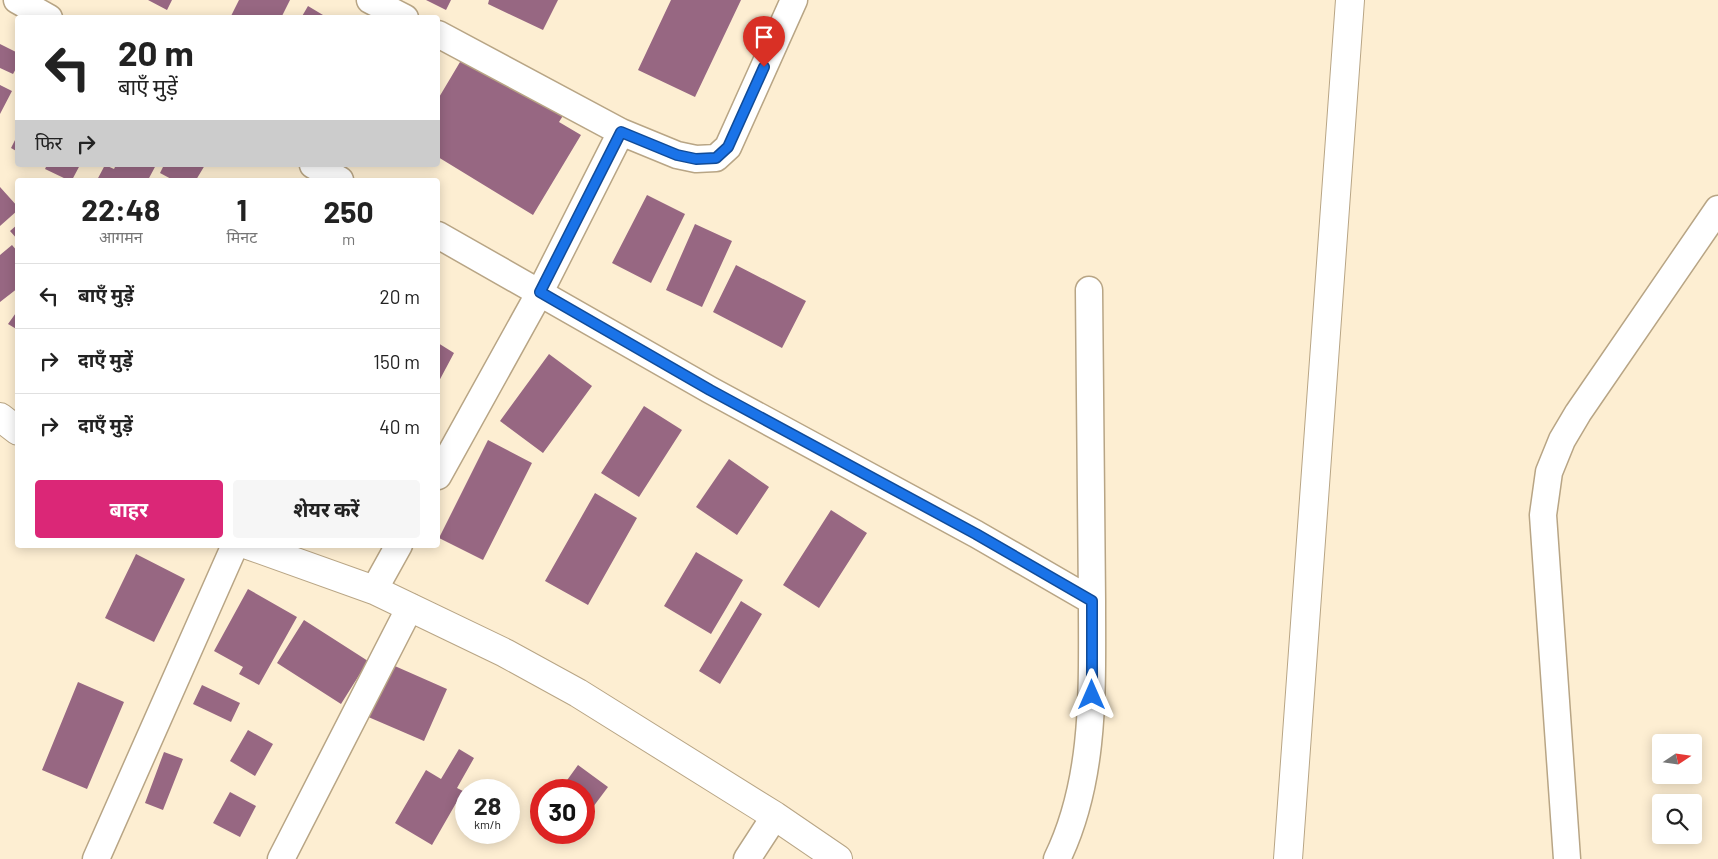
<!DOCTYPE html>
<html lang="hi">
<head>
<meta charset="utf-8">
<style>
  body { margin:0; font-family:Barlow,"Noto Sans Devanagari",sans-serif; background:#f6f6f6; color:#222; height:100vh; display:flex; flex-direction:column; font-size:19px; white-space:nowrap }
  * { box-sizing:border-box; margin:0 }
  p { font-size:16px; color:#767676 }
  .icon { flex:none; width:28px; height:28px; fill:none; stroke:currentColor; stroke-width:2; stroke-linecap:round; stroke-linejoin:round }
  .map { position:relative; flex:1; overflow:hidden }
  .details { position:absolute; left:15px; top:178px; width:425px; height:370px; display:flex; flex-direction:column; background:#fff; border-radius:5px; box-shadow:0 2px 12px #0003 }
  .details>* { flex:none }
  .hud { position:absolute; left:15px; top:15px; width:425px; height:152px; border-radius:5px; box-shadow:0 2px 12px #0003; background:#fff; color:#222; overflow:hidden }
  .needle { width:32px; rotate:77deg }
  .tools { position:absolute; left:1652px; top:734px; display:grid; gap:10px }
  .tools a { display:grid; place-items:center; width:50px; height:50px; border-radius:5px; background:#fff; box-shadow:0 2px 12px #0003; font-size:25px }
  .speed { position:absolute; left:455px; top:779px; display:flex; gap:10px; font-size:25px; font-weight:700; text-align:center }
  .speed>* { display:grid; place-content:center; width:65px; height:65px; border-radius:50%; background:#fff; box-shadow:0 2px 12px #0003; line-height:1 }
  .speed small { font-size:12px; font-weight:400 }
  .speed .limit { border:8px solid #d22; background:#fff; color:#111 }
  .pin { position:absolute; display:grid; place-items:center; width:42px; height:42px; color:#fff; margin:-51px -21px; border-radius:50% 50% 50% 0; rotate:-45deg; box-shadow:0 0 5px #0007 }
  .pin .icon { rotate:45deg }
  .me { position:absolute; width:55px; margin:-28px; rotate:0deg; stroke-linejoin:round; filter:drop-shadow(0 0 4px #0008) }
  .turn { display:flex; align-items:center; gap:18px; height:105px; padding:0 20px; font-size:22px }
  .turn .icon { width:65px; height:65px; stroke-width:2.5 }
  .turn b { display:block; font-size:35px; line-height:42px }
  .then { display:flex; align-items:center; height:48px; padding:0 20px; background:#0003; gap:10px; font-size:19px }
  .eta { display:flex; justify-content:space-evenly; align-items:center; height:85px; text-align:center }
  .eta b { font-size:30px; font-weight:700; line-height:35px }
  .cta { display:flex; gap:10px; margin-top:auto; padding:10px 20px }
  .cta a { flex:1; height:58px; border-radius:5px; background:#db2777; color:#fff; font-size:20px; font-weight:700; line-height:58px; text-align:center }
  .cta a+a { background:#f6f6f6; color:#222 }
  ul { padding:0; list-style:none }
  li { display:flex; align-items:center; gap:15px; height:65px; padding:0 20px; border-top:1px solid #e0e0e0 }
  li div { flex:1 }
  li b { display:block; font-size:19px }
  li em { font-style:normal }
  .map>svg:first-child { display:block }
  .building { fill:#976782 }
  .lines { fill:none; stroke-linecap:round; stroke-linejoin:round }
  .minor-casing { stroke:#b8a585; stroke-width:29 }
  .tertiary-casing { stroke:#b8a585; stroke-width:30 }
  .minor { stroke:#fff; stroke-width:26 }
  .tertiary { stroke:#fff; stroke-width:28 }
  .route-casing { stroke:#114b97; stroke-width:12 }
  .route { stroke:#1a73e8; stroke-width:9 }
</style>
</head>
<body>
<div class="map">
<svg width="1718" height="859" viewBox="0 0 1718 859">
  <rect width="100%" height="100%" fill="#fdeed2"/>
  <path class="building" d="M148,0H172L167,10Z
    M239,0H290L281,18H230Z
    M426,0H451L446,10Z
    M489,0H558L543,30L488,4Z
    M671,0H741L695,97L638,70Z
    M308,6L328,18H301Z
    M0,44L18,53V65L13,74L0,68Z
    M463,57L566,111L559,122L581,135L533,215L438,157V99Z
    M0,85L12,91L0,114Z
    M18,134V152L11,148Z
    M47,165H80L72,180H68L45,169Z
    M105,165L114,169L116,165H156L148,180H97Z
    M164,165H205L196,180H173L160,173Z
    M0,187L18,207V210L0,226Z
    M647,195L685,214L651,283L612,263Z
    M18,224V240L10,231Z
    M695,224L732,241L702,307L666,290Z
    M12,245L18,252V288L0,302V255Z
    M736,265L806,301L782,348L713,312Z
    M18,310V330L8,324Z
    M438,343L454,353L438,383Z
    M549,354L592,386L543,453L500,421Z
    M644,406L682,430L639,497L601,473Z
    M488,440L532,463L483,560L439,538Z
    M729,459L769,487L737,535L696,507Z
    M595,493L637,518L588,605L545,581Z
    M831,510L867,533L819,608L783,585Z
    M696,552L743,580L711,634L664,606Z
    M136,554L185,579L154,642L105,618Z
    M248,589L297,617L259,685L239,674L243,667L214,651Z
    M741,601L762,614L720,684L699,671Z
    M304,620L368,661L341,704L277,663Z
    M388,663L447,689L424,741L366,716Z
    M78,682L124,702L87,789L42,770Z
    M202,685L240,703L231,722L193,704Z
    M248,730L273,744L255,776L230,761Z
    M459,749L474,758L457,788L463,791L432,845L395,823L426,770L441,779Z
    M164,752L183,759L163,810L145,803Z
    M578,765L608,787L584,819V790H560Z
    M230,792L256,806L240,837L213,823Z"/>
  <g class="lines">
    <g class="minor-casing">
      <path id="minor" d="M17,0L49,18
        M370,0L405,18
        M438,34L621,132L677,155L696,159L716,158L728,147L794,0
        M313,165L340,180
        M438,235L710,390L976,534L1092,601C1092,688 1096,779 1057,859
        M1089,290L1092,601
        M438,476L540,292L621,132
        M374,590L399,545
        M96,859L235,545
        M281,859L410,607
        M747,859L775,816
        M1567,859L1543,515L1549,472L1562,440L1578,413L1718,209"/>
    </g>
    <g class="tertiary-casing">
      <path id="tertiary" d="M0,417L18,431
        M248,545L374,590L505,653L578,693L775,816L838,859
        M1288,859L1350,0"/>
    </g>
    <use href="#minor" class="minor"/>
    <use href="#tertiary" class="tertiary"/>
  </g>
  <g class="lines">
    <g class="route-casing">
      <path id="route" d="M764,67L728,147L716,158L696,159L677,155L621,132L540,292L710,390L976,534L1092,601V695"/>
    </g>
    <use href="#route" class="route"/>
  </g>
</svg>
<div class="tools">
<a><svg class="needle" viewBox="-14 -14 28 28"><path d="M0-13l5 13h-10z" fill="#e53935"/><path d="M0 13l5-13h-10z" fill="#767676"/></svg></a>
<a><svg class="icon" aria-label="search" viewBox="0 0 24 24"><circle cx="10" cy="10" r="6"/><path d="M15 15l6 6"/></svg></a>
</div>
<div class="speed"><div>28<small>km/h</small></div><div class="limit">30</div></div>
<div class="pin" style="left:764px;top:67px;background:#d93025"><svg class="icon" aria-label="arrive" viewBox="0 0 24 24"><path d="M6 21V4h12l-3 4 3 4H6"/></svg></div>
<svg class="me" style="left:1092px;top:695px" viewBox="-20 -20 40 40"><path d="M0-17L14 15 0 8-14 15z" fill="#1a73e8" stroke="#fff" stroke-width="4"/></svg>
<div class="hud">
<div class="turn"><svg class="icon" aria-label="left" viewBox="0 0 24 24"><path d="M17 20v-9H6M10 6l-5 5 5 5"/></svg><div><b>20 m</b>बाएँ मुड़ें</div></div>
<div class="then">फिर<svg class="icon" aria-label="right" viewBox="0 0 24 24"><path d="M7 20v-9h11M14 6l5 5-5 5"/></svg></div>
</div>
<section class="details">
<div class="eta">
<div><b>22:48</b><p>आगमन</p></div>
<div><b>1</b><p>मिनट</p></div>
<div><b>250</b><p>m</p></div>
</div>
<ul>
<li><svg class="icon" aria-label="left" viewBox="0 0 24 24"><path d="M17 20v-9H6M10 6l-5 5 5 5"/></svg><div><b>बाएँ मुड़ें</b></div><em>20 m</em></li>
<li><svg class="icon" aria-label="right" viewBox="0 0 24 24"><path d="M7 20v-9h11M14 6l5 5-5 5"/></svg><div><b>दाएँ मुड़ें</b></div><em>150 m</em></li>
<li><svg class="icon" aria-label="right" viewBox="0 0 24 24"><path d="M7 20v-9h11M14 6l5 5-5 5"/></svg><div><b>दाएँ मुड़ें</b></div><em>40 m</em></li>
</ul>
<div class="cta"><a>बाहर</a><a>शेयर करें</a></div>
</section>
</div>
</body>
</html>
